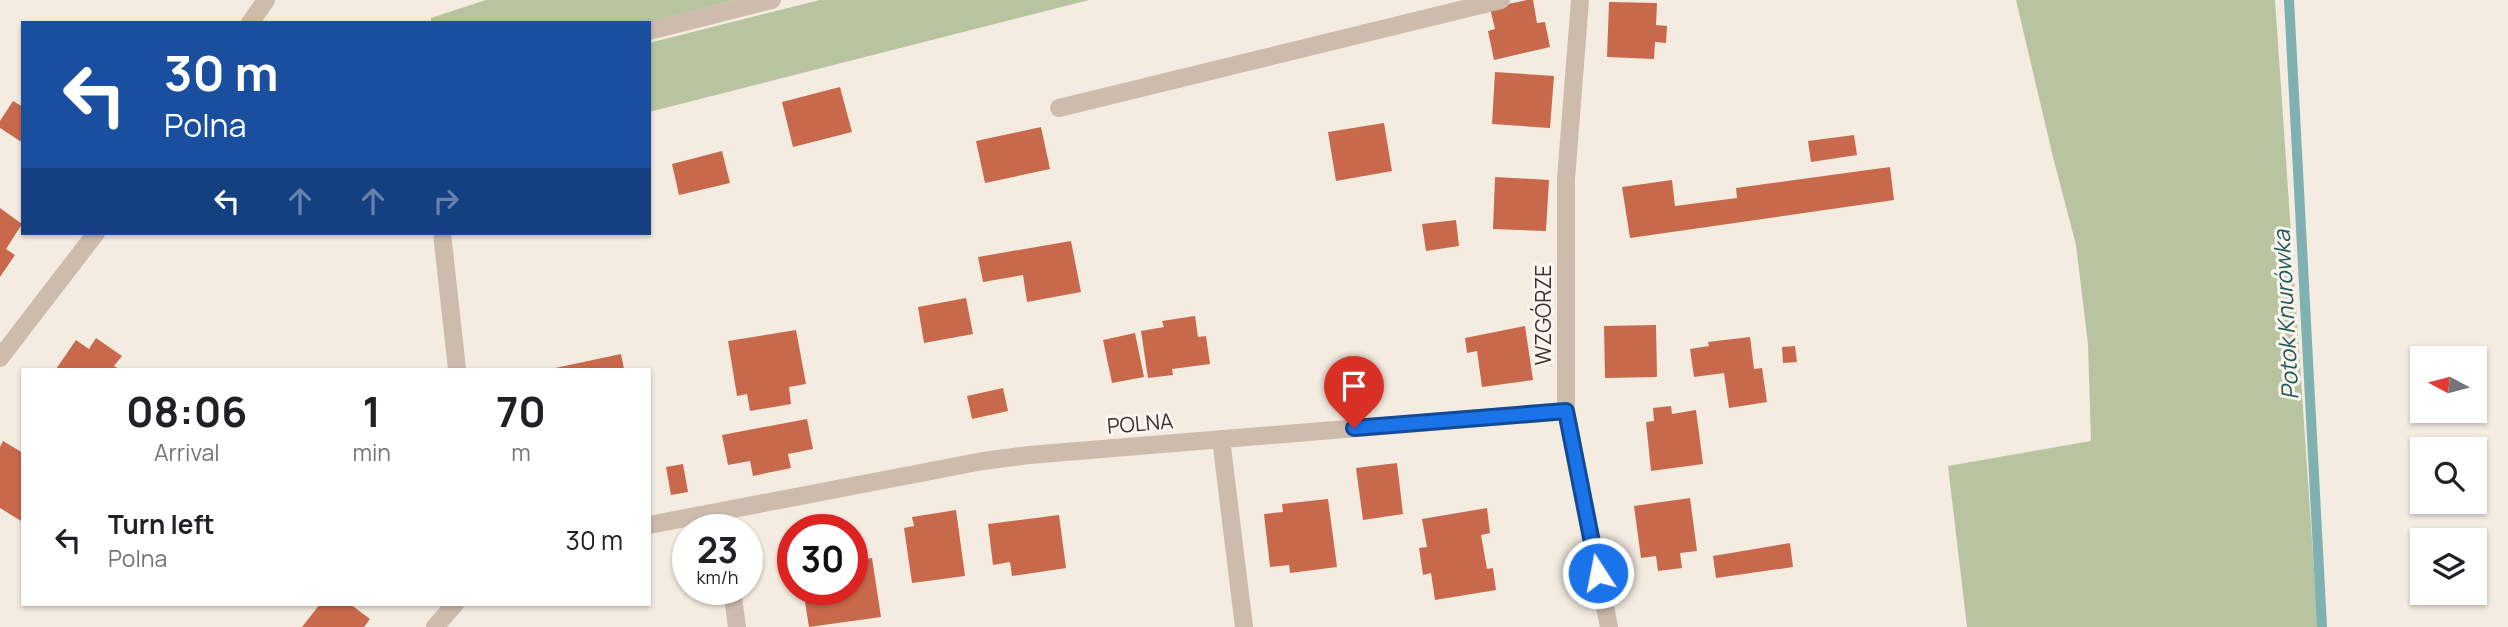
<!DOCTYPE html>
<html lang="en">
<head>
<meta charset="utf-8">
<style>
  body { margin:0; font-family:Manrope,sans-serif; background:#f2f2f2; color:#202124; height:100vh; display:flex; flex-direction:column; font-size:26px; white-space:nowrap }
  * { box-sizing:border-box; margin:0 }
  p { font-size:23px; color:#757577 }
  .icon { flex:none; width:38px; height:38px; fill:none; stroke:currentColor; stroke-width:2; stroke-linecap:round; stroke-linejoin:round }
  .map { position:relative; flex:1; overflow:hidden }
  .details { position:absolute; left:21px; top:368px; width:630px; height:238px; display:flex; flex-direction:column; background:#fff; border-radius:0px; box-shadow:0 2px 5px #0004 }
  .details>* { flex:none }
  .guide { position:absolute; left:21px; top:21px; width:630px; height:214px; border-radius:0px; box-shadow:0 2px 5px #0004; background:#1a4fa0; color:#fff; overflow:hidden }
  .needle { width:46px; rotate:277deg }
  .fabs { position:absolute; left:2410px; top:346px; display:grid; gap:14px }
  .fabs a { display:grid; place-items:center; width:77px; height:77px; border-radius:0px; background:#fff; box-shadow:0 2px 5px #0004; font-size:35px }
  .speed { position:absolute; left:672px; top:514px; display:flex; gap:14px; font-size:35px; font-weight:700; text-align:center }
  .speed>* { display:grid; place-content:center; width:91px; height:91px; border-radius:50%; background:#fff; box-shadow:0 2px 5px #0004; line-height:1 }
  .speed small { font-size:18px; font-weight:400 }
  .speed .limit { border:10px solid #d22; background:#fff; color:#111 }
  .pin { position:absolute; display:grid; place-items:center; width:60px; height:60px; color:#fff; margin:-72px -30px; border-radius:50% 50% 50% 0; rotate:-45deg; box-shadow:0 0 7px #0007 }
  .pin .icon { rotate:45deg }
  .me { position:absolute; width:77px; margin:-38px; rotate:349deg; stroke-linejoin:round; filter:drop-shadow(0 0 5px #0008) }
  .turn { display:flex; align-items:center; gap:24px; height:147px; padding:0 28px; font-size:32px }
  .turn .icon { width:91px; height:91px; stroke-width:2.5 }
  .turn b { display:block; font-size:49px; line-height:60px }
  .lanes { display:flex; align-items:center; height:66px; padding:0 28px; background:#0003; justify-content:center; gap:35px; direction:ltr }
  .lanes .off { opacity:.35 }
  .eta { display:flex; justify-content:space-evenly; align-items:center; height:119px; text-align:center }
  .eta b { font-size:42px; font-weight:700; line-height:49px }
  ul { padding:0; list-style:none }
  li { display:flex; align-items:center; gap:21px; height:105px; padding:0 28px }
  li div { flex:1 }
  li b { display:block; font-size:26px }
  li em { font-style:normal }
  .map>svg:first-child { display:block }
  .green { fill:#b8c4a0 }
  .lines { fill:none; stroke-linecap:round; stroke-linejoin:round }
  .stream { stroke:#7fb0b2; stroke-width:10 }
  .building { fill:#c8694b }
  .lane { stroke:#cdbbac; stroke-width:18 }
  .street { stroke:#cdbbac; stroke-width:18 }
  .route-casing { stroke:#114b97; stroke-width:18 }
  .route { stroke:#1a73e8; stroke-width:12 }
  .labels { text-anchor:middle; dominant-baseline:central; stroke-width:6; stroke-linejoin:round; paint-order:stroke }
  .street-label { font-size:21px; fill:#3b302b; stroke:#fbf5ee }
  .water-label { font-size:23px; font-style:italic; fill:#1f5a5e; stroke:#fbf5ee }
</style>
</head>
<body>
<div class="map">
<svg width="2508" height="627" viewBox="0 0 2508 627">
  <rect width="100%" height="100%" fill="#f4ebe1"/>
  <path class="green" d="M486,0H735L646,23H431V18Z
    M820,0H1089L649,112V43Z
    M2016,0H2275L2318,627H1967L1948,466L2091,441L2088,344L2076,245L2053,157Z"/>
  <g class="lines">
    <path class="stream" d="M2289,0L2322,627"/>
  </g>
  <path class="building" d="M1527,0H1533L1537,23L1545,22L1550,47L1494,60L1488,31L1495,29L1490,8Z
    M1609,2L1657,3L1656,25L1667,26L1666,43L1655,42L1654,59L1607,57Z
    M1495,72L1554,76L1550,128L1492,124Z
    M840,87L852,132L793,147L782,102Z
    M13,101L23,107V143L0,128V121Z
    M1384,123L1392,171L1336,181L1328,132Z
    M1041,127L1050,169L985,183L976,141Z
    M1854,135L1857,155L1811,162L1808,141Z
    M722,151L730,183L679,195L672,164Z
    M1890,167L1894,200L1630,238L1622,187L1672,180L1675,206L1737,198L1736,188Z
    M1495,177L1549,180L1546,231L1493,229Z
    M0,208L22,224L6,249L15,255L0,277Z
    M1456,220L1459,246L1426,251L1422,224Z
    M1071,241L1081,292L1027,302L1023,275L983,282L978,257Z
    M966,298L973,334L924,343L918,307Z
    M1195,316L1198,337L1206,336L1210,364L1172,369L1173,375L1148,378L1141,331L1164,327L1162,321Z
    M1656,325L1657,377L1605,378L1604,326Z
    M1525,326L1533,380L1482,387L1477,351L1467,353L1465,338Z
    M796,330L806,384L789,387L791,404L750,411L747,394L737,396L728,341Z
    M1135,333L1144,377L1112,383L1103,340Z
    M1750,337L1754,369L1762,368L1767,402L1729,408L1724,373L1694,377L1690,349L1709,346L1708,342Z
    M96,338L122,356L114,366L119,369H56L76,340L89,349Z
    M1795,346L1797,362L1783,363L1782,347Z
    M621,354L624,369H555V368Z
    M1003,388L1008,411L972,419L967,396Z
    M1671,406L1672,414L1696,410L1703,464L1651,471L1646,422L1654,421L1653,408Z
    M807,419L813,449L788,454L791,468L753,476L750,461L728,465L722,435Z
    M3,441L23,453V518L21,521L0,508V447Z
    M1397,463L1403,514L1363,520L1356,468Z
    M683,464L688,492L671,495L666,467Z
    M1690,498L1697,551L1680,553L1682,568L1658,571L1656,556L1641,558L1634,506Z
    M1328,499L1337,567L1290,573L1289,565L1270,567L1264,514L1283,512L1282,504Z
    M1487,508L1490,533L1481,535L1487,569L1493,568L1496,590L1435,600L1431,573L1423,575L1419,548L1427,547L1422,519Z
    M956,510L965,576L912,583L904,528L914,526L912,517Z
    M1059,515L1066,568L1012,576L1010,562L993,565L988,524Z
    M1790,543L1793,567L1716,578L1713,556Z
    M872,558L881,617L809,627L803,590H852V561Z
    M320,604H350L370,619L364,627H302Z"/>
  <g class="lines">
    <path class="lane" d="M649,31L772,0
      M1059,108L1501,0
      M442,233L457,369"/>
    <path class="street" d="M1580,0L1566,179V411L1609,627
      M250,23L266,0
      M0,358L96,233
      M1221,439L1244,627
      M723,511L725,530
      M649,525L983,461L1029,455L1566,411
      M732,590L737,627
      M435,627L455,604"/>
  </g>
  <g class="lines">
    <g class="route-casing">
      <path id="route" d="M1354,428L1566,411L1598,573"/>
    </g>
    <use href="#route" class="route"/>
  </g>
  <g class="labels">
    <g class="street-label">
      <text transform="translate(1543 315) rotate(-90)">WZGÓRZE</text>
      <text transform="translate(1140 423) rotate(-5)">POLNA</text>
    </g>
    <g class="water-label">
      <text transform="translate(2285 315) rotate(-93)">Potok Knurówka</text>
    </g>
  </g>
</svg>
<div class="fabs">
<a><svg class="needle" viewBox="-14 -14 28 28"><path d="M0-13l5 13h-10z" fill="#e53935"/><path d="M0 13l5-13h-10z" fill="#757577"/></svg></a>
<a><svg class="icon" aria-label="search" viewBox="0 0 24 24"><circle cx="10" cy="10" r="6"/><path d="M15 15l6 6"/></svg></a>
<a><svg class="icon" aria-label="layers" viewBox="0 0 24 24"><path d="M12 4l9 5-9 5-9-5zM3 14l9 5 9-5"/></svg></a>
</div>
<div class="speed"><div>23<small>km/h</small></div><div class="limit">30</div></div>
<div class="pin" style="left:1354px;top:428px;background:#d93025"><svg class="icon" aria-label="arrive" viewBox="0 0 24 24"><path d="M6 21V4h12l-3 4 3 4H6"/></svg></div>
<svg class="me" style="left:1598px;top:573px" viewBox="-20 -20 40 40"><circle r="17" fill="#1a73e8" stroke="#fff" stroke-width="3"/><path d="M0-11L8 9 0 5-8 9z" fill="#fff"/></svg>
<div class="guide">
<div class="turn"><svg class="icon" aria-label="left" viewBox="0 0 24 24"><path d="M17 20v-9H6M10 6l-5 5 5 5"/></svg><div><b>30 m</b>Polna</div></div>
<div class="lanes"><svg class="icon" aria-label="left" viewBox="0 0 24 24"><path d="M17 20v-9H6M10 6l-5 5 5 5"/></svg><svg class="icon off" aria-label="ahead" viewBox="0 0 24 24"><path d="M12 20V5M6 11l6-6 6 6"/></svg><svg class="icon off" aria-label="ahead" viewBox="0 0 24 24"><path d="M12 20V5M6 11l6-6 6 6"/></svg><svg class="icon off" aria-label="right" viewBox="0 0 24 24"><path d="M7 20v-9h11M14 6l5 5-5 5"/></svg></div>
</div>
<section class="details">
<div class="eta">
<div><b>08:06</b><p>Arrival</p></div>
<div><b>1</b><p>min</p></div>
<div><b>70</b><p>m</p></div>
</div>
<ul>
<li><svg class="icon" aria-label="left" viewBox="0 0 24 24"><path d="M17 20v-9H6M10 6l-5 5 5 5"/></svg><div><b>Turn left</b><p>Polna</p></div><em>30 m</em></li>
</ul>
</section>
</div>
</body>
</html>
